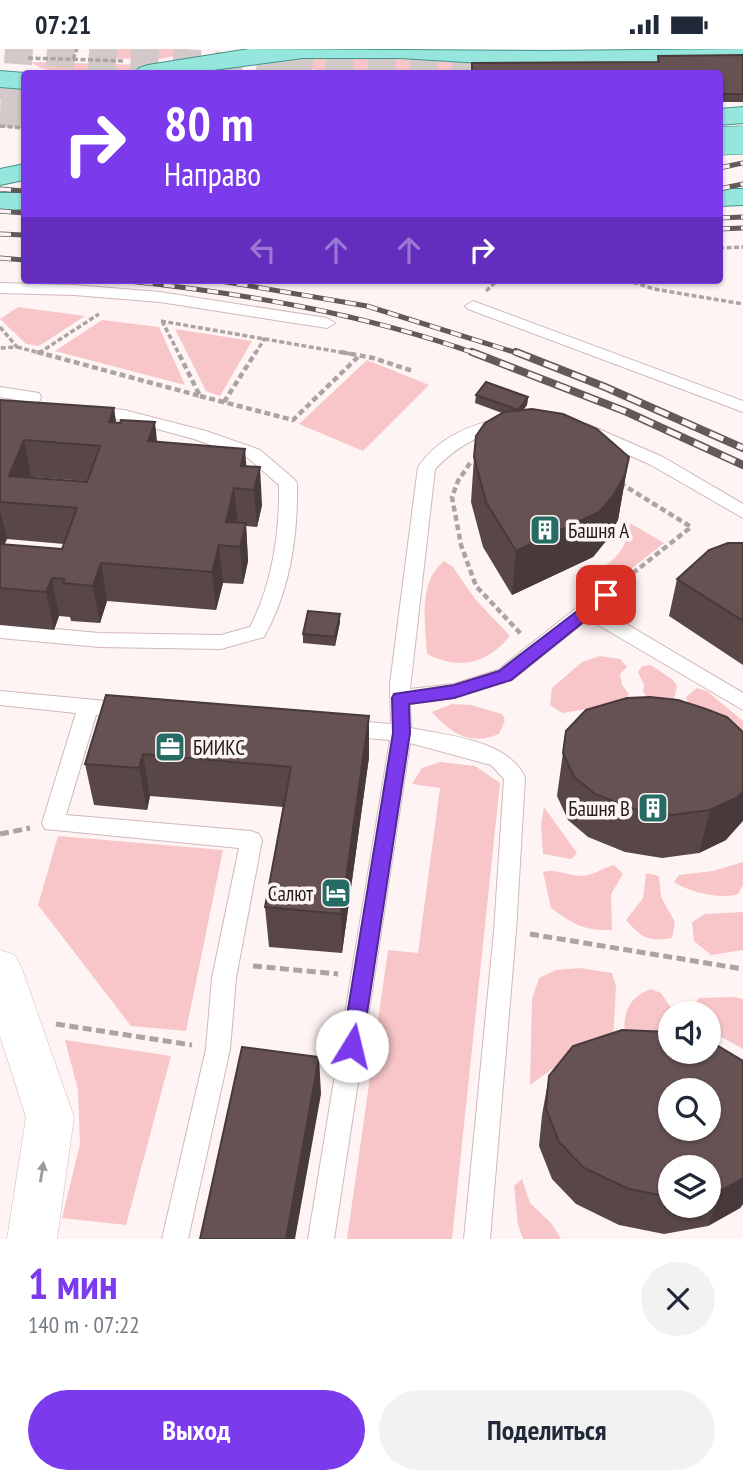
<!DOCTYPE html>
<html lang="ru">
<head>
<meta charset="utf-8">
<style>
  body { margin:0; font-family:"PT Sans Narrow",sans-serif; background:#f2f2f3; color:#1f2937; height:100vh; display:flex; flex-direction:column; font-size:26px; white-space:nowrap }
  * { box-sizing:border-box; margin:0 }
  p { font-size:23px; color:#747a83 }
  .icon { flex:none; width:38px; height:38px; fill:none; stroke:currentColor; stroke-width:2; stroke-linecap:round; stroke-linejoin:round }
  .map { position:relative; height:1190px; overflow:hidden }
  .details { display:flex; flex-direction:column; background:#fff; flex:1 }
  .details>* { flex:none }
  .banner { position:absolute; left:21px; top:21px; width:702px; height:214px; border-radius:7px; box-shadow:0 2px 5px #0004; background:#7c3aed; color:#fff; overflow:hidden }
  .controls { position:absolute; left:658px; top:952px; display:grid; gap:14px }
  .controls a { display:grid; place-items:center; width:63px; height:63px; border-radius:50%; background:#fff; box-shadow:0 2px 5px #0004; font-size:35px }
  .pin { position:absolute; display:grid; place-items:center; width:60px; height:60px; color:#fff; margin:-30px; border-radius:14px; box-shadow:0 4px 10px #0006 }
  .me { position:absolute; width:77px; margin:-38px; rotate:9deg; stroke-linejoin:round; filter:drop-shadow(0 0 5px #0008) }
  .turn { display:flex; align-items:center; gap:24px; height:147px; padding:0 28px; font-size:32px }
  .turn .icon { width:91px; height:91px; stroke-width:2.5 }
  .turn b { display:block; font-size:49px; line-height:60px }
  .lanes { display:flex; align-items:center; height:66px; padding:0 28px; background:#0003; justify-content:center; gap:35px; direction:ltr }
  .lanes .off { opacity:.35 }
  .round { display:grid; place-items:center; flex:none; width:74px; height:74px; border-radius:37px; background:#f2f2f3 }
  .overview { display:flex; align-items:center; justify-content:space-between; height:119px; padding:0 28px }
  h1 { font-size:42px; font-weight:600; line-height:52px; color:#7c3aed }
  .button { display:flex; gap:14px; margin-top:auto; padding:14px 28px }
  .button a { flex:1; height:80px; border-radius:42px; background:#7c3aed; color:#fff; font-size:28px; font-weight:600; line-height:80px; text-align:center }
  .button a+a { background:#f2f2f3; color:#1f2937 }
  .status { display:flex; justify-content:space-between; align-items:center; height:49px; padding:0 35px; background:#fff; direction:ltr }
  .status svg { height:19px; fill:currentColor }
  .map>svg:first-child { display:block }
  .green { fill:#f8c6c9 }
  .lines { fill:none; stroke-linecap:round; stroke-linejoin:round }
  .primary-tunnel { stroke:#d3c9c9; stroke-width:28; stroke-dasharray:28 14; stroke-linecap:butt }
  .service-casing { stroke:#d1b8b9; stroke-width:2 }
  .minor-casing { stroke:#d1b8b9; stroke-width:1 }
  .primary-casing { stroke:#41958a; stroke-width:2 }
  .path-far2 { stroke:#ada3a3; stroke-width:3.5; stroke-dasharray:5 2.5; stroke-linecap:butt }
  .path-far1 { stroke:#ada3a3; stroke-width:4.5; stroke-dasharray:6 3.5; stroke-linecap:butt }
  .path { stroke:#ada3a3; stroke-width:5; stroke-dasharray:9 4.5; stroke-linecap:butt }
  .service { fill:#fff; fill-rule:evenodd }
  .minor { fill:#fff; fill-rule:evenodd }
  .primary { fill:#97e6dd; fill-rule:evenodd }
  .rail-far1-casing { stroke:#625959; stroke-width:5 }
  .rail-casing { stroke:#625959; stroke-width:8 }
  .rail-far1 { stroke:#fff4f4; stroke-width:3.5; stroke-dasharray:11; stroke-linecap:butt }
  .rail { stroke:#fff4f4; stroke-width:5; stroke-dasharray:15; stroke-linecap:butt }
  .primary-bridge-casing { stroke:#41958a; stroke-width:29; stroke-linecap:butt }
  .primary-bridge { stroke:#97e6dd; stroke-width:28 }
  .wall { fill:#594747; fill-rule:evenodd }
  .shaded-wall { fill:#48393a }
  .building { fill:#675253; stroke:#48393a; stroke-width:2; fill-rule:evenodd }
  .oneway { fill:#9c9999 }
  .route { fill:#7c3aed; stroke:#51269a; stroke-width:2 }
  .labels { text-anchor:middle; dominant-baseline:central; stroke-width:7; stroke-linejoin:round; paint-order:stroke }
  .poi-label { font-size:21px; fill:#241c1c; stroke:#fff4f4; text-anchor:start }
</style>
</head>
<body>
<div class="status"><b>07:21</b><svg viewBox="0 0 49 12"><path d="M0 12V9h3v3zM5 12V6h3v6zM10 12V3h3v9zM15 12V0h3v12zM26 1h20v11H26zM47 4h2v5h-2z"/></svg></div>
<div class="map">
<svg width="743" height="1190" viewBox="0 0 743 1190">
  <rect width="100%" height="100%" fill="#fff4f4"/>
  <path class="green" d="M97,0H187L189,4L160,10L89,9L91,3Z
    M373,7L462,13L463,18L454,24H325L295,14L297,9Z
    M31,13L147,16V18C123,24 50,31 31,13Z
    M18,258L85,267L39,297L26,295L0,270Z
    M102,271L159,278L185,336L55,302Z
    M175,280L252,292L220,347L206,342Z
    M367,311L429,336L363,402L299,375Z
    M630,474L664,494L611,536L593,525C617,509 625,504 630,474Z
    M444,512L453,518L475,550L510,587C485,616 460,621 427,605C425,575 418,533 444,512Z
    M600,607L620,610L627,618L620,625L622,636L629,645L622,654L562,664L550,656L552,639L582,613Z
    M651,616L673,631L677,637L673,654L648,649L643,643L644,636L638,623L642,617Z
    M697,639L707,642L743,672V702L688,654L686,648Z
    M452,655L471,656L502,665L505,671L499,685C471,697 451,685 432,663Z
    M440,713L475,717L500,734L452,1190H347L388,901L418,904L440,739L412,735L422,719Z
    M544,758L577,804L571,810L543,805L541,775Z
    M58,787L223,801L186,982L131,977L38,856Z
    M743,813V836L738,845C721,851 689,843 674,833L679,826L713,822Z
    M614,816L623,825L611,845L612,881C584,882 573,875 551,859L543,823C559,819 573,830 588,826C597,824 605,818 614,816Z
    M646,824L659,827L661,848L675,873L672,889C648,893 642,889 626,871L643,849Z
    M743,863V901L711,906L694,892L692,873L705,865Z
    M580,919L612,924L616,937L613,994L565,1011L530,1036L532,950L539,929L556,921Z
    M651,940L661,944L674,963L670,964V998L625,985C622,964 630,947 651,940Z
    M734,948L743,950V1000L709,981V964H693V958L699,949Z
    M65,991L171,1007L126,1176L62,1169L80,1095L78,1041Z
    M522,1130L530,1154L552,1175L561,1190H523L518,1176L514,1137Z"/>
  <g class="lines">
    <path class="primary-tunnel" d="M5,0L312,24
      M690,0L743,9
      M284,8L474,24
      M0,36L24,38
      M0,64L24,65"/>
    <g class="service-casing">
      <path id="service" d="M0,234L74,236L160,243L327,269L335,274L327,279L160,253L74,246L0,244Z
        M473,252L743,352V363L468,260L465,257Z
        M0,338L39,344L41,348C33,371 21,364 0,363V353L23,352L0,348Z
        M89,358L124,361L206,382L260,401L294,430L297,434C298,486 290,542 264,588L221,600L99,598L0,589V575L99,584L221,586L250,578C272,536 280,483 279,436L248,409L194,390L124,371L83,367L81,363Z
        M508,368L514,369L516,373L514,377C481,385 459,395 435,420L410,640L454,635L498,621L599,541H613L615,546L601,560L743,644V661L588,570L512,631L454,649L410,655L411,679C448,687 506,690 525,728L516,882L490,1190H464L494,882L504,730L491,716L410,694L334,1190H308L390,691L343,687L336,684L333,679L336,674L343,671L391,675L390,635L418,418C439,387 473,374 508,368Z
        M587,375L663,408L743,455V469L651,416L581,384L579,380Z
        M0,642L128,654L135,657L138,662L135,667L128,670L96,666L66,766L251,782L259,785L262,791L236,929L230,1000L188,1190H162L206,1000L212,929L239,799L45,780L42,774L76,664L0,656Z"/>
    </g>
    <g class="minor-casing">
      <path id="minor" d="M0,901L15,906L22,920L74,1068L57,1190H7L26,1068L0,987Z"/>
    </g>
    <g class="primary-casing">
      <path id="primary" d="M249,0L545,2L743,0V14L545,18L400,9H303L191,24H135L139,19L148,16Z
        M0,22L25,24L24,40L0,38Z
        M743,58V74L719,76V60Z
        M24,115V131L0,136V120Z
        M719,140H743V156L719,157Z
        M0,144H24V160L0,162Z"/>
    </g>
    <path class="path-far2" d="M28,9L125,12
      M73,10L77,0
      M0,77L24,79
      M719,199L743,198
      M626,231L654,240L743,255
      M486,242L498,231
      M161,272L351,305
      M162,272L179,305
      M0,278L17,298L0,299
      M17,298L44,305
      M39,304L99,265
      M255,305L265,289"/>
    <path class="path-far1" d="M37,303L200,347L178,303
      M341,303L373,309L413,322
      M200,347L293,371L360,306
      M224,353L256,303
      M470,414L458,432L452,448L461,496L476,537L521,585
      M620,434L691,478L623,532"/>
    <path class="path" d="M0,785L30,779
      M530,885L743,920
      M253,917L338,925
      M56,975L192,996"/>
    <use href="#service" class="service"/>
    <use href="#minor" class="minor"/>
    <use href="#primary" class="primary"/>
    <g class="rail-far1-casing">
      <path id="rail-far1" d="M719,119L743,114
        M0,140L24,142
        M719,140L743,135
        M0,162L24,164
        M719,169L743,168
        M719,180L743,179
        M0,185L24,186
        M0,209L24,211
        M120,231C242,244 361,264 477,305
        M215,231L367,257L520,305"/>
    </g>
    <g class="rail-casing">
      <path id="rail" d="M472,303L627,363L743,416
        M516,303L605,338L743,399"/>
    </g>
    <use href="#rail-far1" class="rail-far1"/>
    <use href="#rail" class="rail"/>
    <g class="primary-bridge-casing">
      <path id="primary-bridge" d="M719,92L743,91"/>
    </g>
    <use href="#primary-bridge" class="primary-bridge"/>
  </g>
  <path class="wall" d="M743,6V53H719V24L657,13L658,7Z
    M476,346L528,348L527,356L524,360L629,408L618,471L606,492L593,508L512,546L483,498L471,453L474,408L502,364L475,354Z
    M0,351L114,359L116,374L157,393L247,417L262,456L257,478L246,477L248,512L243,535L223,534L216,561L107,552L100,574L71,572L70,568L59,567L54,581L0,576ZM31,428L87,432L31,429ZM7,490L64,495L62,500L4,495Z
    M743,494V616L669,567L677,530Z
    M340,565V573L335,597L303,594V585Z
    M106,646L369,708L342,904L269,898L265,858L283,758L150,747L147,761L94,756L85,715Z
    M650,648L726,791L699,804L662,809L625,803L588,788L568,771L557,747L566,682Z
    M743,1012V1155L740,1159L708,1177L664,1185L619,1176L576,1155L552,1130L539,1097L542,1066L549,1027ZM670,1118H709V1157H670Z"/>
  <path class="shaded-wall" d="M528,348L527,356L517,369L518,361Z
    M114,359L119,397L109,373Z
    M155,373L159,411L148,392Z
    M24,391L31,428L21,454L9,427Z
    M245,400L248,437L241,417Z
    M629,408L618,471L606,492L593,508L512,546L516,502Z
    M260,418L262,456L257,478L254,441Z
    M234,439L238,476L226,473Z
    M0,461L7,490L0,506Z
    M246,474L248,512L243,535L240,498Z
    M219,496L223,534L216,561L212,523Z
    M101,514L107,552L100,574L93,537Z
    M52,529L59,567L54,581L46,543Z
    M340,565V573L335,597V588Z
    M369,667V708L342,904L341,865Z
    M143,705L150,747L147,761L139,719Z
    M743,742V772L726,791L699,804L710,761Z
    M319,1008L321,1045L295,1190H286Z
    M743,1129V1155L740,1159L708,1177L722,1141Z"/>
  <path class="building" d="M743,6V45H719V24H472V14L659,13L658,7Z
    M486,333L528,348L518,361L476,346Z
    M0,351L114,359L109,373L120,374L121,371L155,373L148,392L245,400L241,417L260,418L254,441L234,439L226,473L246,474L240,498L219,496L212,523L101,514L93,537L63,534L64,530L52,529L46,543L0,539V495L62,500L77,459L0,453ZM24,391L100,397L87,433L9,427Z
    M532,360L563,365L597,380L629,408L625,426L613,447L599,463L516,502L486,453L474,408L476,387L485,374L504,363Z
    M728,494H743V572L677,530L709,501Z
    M308,562L340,565L335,588L303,585Z
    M106,646L369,667L341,865L265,858L291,718L143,705L139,719L85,715Z
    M650,648L678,651L706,660L727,668L743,683V742L738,748L710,761L672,766L633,760L595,745L574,728L563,704L566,682L586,661L627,649Z
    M622,981L670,983V1003H709V994L718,997L743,1012V1129L722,1141L709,1143V1118H670V1148L629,1140L584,1119L559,1093L546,1059L549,1027L573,997ZM670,1041H709V1080H670Z
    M242,998L319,1008L286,1190H200Z"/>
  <defs><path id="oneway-solid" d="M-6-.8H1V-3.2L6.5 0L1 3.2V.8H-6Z" transform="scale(1.75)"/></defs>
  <use class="oneway" href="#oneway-solid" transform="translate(42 1123) rotate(-81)"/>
  <path class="route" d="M606,540L614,546L612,550L511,631L454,649L409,655L410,684L362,997L359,1003L352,1006L345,1003L342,997L393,684L392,649L394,645L454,636L499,622Z"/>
  <defs>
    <g id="building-square" transform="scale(1.575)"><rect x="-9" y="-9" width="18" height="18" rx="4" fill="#246c64" stroke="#fff4f4"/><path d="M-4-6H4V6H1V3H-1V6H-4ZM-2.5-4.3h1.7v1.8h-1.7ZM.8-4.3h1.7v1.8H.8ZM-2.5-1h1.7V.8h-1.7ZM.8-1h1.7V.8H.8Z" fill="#fff"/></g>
    <g id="office-square" transform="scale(1.575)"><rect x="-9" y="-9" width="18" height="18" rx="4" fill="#246c64" stroke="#fff4f4"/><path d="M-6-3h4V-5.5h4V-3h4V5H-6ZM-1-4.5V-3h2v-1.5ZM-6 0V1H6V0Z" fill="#fff"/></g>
    <g id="hotel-square" transform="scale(1.575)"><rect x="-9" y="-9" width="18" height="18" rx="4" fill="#246c64" stroke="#fff4f4"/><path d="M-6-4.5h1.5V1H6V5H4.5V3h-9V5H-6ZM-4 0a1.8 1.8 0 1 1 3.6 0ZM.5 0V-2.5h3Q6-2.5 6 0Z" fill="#fff"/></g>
  </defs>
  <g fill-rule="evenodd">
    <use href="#building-square" x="545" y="481"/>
    <use href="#office-square" x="170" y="698"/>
    <use href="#building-square" x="653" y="759"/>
    <use href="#hotel-square" x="336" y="844"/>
  </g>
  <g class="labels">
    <g class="poi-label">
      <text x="568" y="481">Башня А</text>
      <text x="193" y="698">БИИКС</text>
      <text x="630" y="759" text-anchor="end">Башня B</text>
      <text x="313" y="844" text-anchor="end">Салют</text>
    </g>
  </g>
</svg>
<div class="controls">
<a><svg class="icon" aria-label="sound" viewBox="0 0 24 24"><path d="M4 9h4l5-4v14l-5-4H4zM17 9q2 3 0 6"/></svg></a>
<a><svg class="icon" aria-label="search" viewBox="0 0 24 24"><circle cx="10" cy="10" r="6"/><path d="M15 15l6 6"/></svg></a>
<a><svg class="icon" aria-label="layers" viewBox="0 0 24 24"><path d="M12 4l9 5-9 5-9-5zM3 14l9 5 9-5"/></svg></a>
</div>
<div class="pin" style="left:606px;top:546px;background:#d93025"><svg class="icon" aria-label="arrive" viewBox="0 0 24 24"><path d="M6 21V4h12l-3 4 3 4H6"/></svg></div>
<svg class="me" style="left:352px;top:997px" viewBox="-20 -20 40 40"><circle r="19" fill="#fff"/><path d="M0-13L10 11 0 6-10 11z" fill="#7c3aed"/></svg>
<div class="banner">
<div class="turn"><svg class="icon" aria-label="right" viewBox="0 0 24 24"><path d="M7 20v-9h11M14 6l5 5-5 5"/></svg><div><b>80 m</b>Направо</div></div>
<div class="lanes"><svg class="icon off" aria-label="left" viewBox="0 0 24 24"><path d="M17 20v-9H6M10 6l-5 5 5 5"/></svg><svg class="icon off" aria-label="ahead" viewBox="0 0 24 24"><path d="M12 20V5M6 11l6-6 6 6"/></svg><svg class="icon off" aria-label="ahead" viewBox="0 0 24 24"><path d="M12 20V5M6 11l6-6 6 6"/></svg><svg class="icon" aria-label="right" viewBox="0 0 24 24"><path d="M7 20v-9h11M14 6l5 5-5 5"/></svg></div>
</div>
</div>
<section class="details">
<div class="overview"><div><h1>1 мин</h1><p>140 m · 07:22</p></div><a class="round"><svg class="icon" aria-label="close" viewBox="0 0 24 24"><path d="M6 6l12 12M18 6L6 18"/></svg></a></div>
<div class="button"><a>Выход</a><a>Поделиться</a></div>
</section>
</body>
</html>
